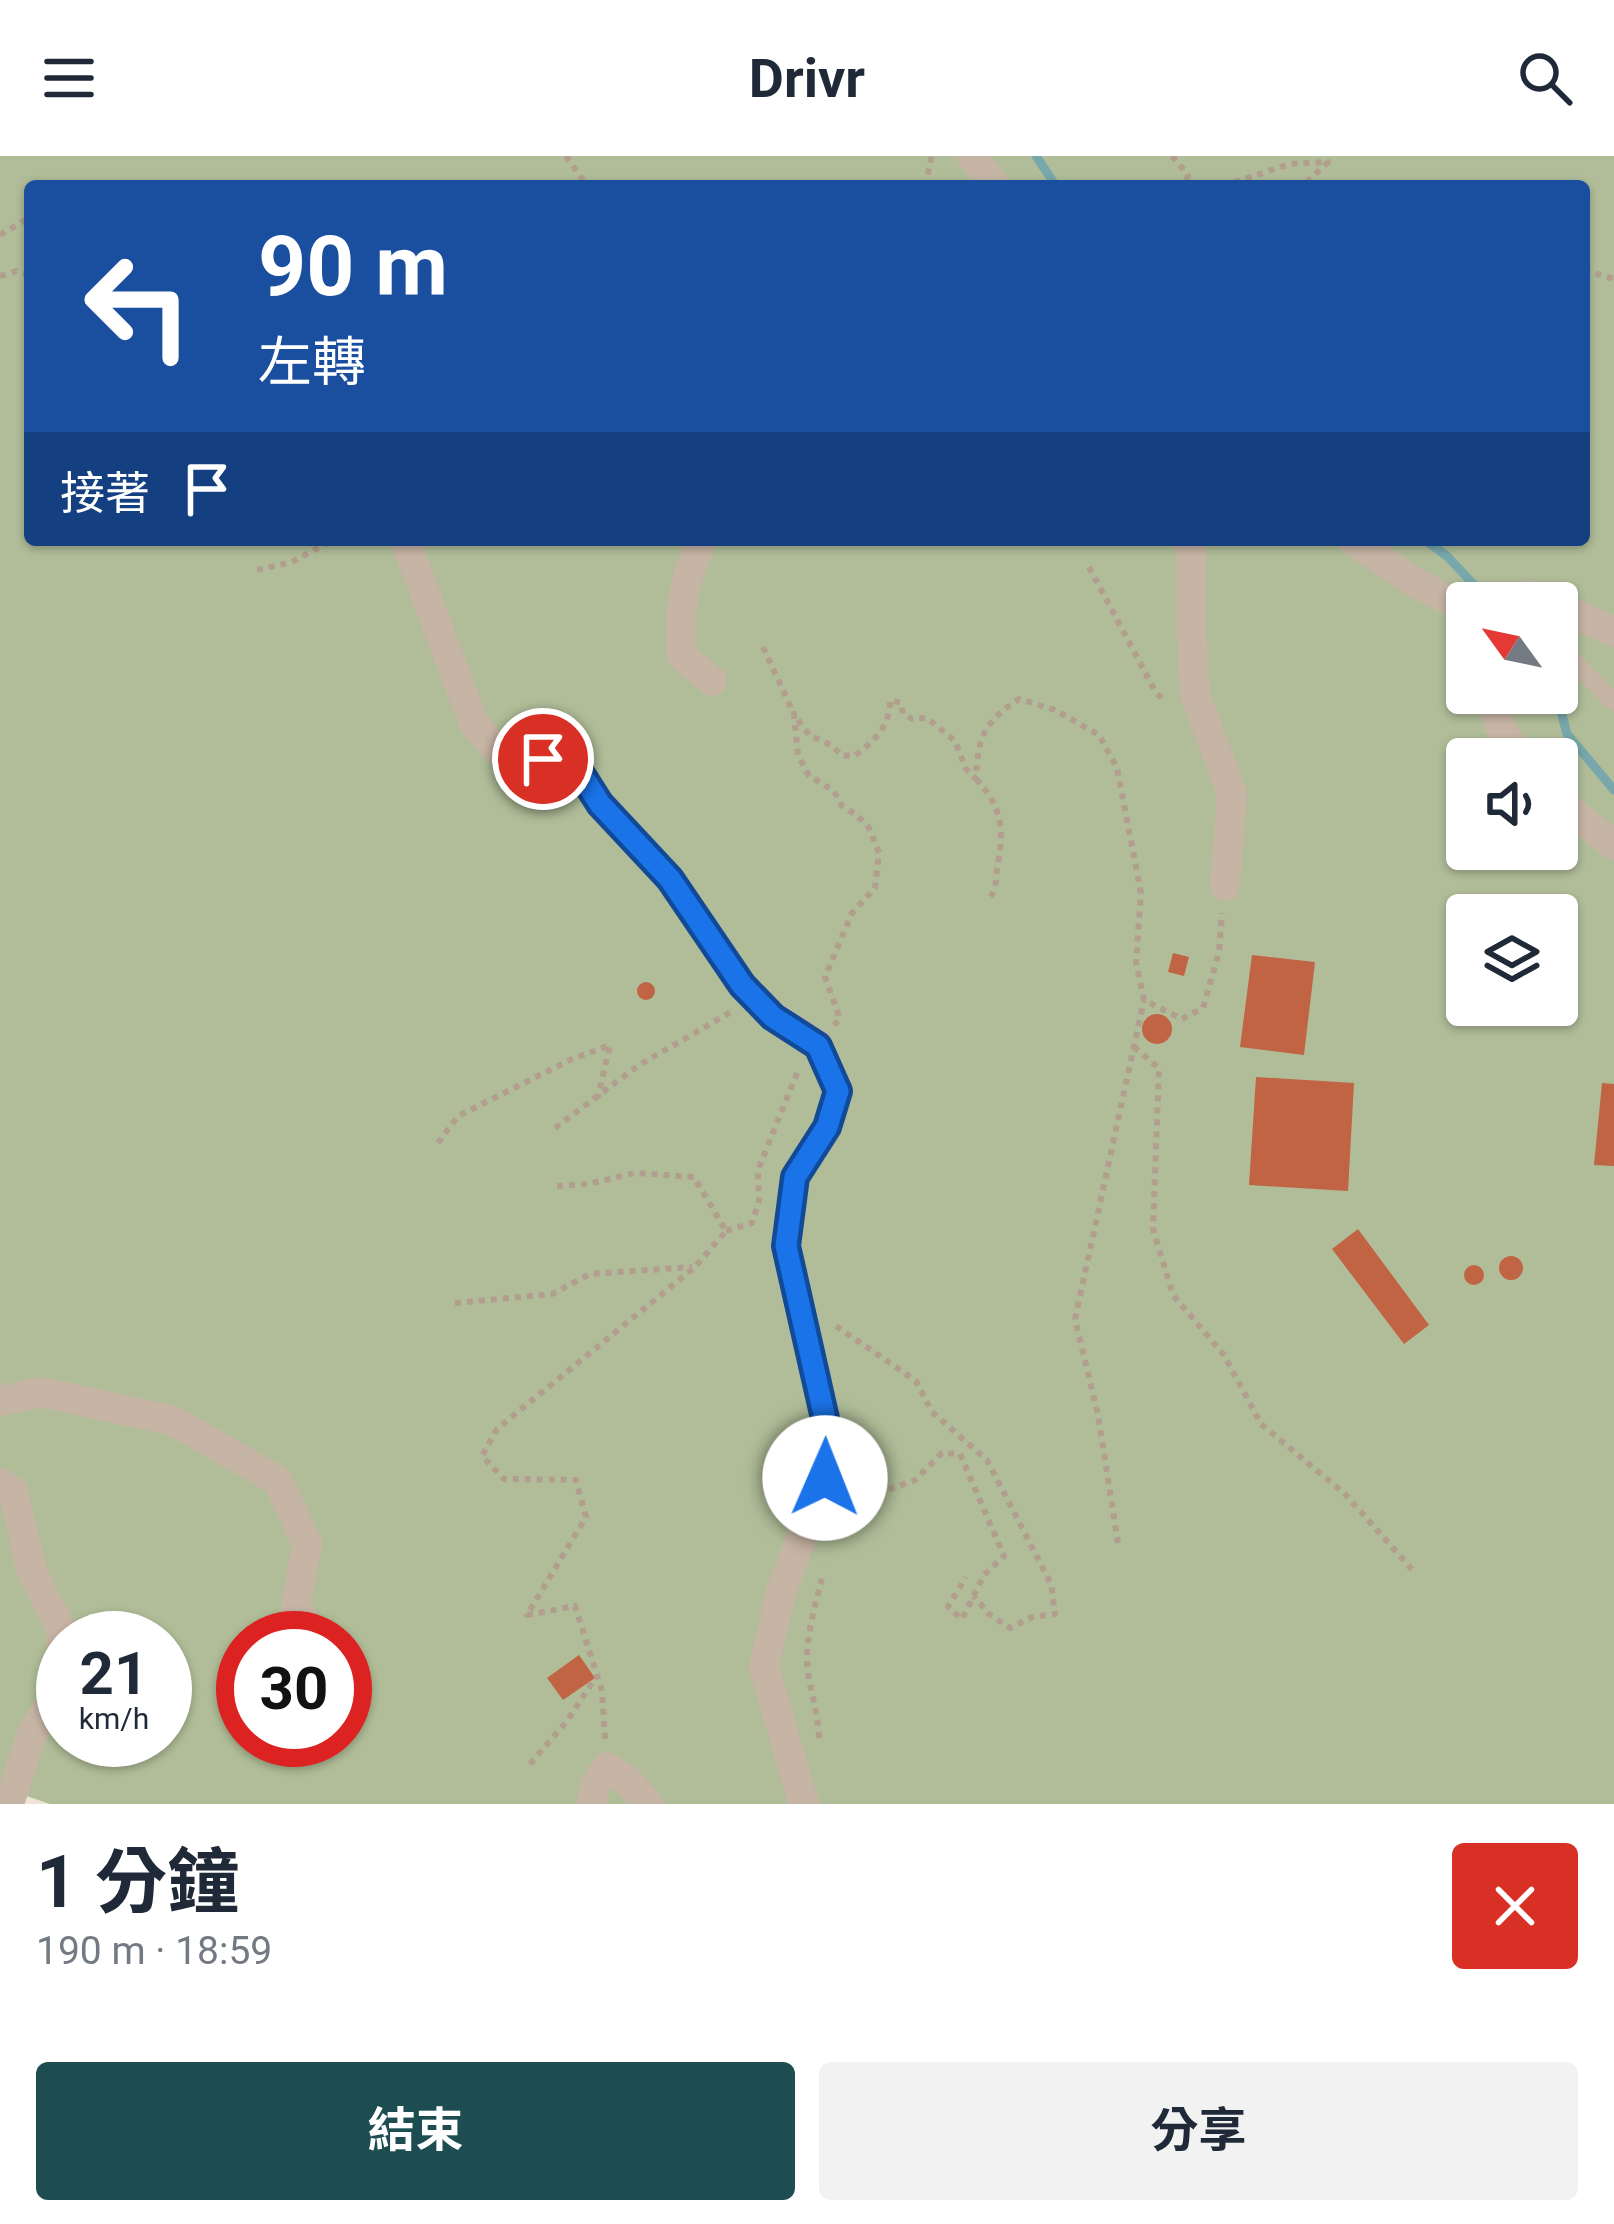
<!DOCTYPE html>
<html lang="zh-TW">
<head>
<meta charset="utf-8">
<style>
  body { margin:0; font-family:Roboto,"Noto Sans TC",sans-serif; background:#f2f2f3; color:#1f2937; height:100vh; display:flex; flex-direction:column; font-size:45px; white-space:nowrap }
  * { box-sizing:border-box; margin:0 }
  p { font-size:39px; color:#747a83 }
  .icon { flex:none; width:66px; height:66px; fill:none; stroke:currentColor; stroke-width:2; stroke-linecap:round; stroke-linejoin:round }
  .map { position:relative; height:1648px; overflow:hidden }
  .panel { display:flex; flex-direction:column; background:#fff; flex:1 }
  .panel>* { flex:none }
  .hud { position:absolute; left:24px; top:24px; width:1566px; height:366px; border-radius:12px; box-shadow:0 3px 9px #0004; background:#1a4fa0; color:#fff; overflow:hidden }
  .needle { width:78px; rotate:303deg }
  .buttons { position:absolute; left:1446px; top:426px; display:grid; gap:24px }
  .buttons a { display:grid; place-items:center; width:132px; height:132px; border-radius:12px; background:#fff; box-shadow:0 3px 9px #0004; font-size:60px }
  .speed { position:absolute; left:36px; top:1455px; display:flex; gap:24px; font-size:60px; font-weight:700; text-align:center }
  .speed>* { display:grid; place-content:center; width:156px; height:156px; border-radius:50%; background:#fff; box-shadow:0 3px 9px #0004; line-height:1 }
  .speed small { font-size:30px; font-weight:400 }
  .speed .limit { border:18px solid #d22; background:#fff; color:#111 }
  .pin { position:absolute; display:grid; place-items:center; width:102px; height:102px; color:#fff; margin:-51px; border:6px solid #fff; border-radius:50%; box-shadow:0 3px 12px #0007 }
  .me { position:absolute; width:132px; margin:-66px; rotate:1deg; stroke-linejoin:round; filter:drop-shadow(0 0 9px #0008) }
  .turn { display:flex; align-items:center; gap:42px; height:252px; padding:0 36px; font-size:54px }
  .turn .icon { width:156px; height:156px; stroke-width:2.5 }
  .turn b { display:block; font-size:84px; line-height:102px }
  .then { display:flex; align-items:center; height:114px; padding:0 36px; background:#0003; gap:24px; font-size:45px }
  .round { display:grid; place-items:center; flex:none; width:126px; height:126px; border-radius:12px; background:#f2f2f3 }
  .overview { display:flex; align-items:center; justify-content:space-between; height:204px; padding:0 36px }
  h1 { font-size:72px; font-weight:700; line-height:90px }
  .primary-button { display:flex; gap:24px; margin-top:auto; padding:24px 36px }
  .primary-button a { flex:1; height:138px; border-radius:12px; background:#1d4d51; color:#fff; font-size:48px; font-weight:700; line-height:138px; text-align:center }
  .primary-button a+a { background:#f2f2f3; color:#1f2937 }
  header { display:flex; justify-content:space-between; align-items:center; height:156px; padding:0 36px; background:#fff; font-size:54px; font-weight:700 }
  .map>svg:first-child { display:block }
  .green { fill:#b0bd98; fill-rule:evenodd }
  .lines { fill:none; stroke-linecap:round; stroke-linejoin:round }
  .stream { stroke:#78a8ab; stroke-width:9 }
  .building { fill:#c16444 }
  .path { stroke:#b29e8e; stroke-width:6; stroke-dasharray:6 6; stroke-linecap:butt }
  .service { stroke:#c6b4a4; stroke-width:18 }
  .minor { stroke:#c6b4a4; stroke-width:30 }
  .route-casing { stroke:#114b97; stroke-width:30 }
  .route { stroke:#1a73e8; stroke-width:21 }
</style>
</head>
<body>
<header><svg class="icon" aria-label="menu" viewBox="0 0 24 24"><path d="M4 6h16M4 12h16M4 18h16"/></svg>Drivr<svg class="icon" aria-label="search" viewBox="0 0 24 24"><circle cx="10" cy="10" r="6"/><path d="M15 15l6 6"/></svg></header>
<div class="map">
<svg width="1614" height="1648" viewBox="0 0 1614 1648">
  <rect width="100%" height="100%" fill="#efe4d7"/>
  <path class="green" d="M0,0H1614V1648H50L0,1631ZM30,30H1584V384H30ZM1467,447H1557V537H1467ZM1467,603H1557V693H1467ZM1467,759H1557V849H1467ZM63,1482H165V1584H63ZM243,1482H345V1584H243Z"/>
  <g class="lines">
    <path class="stream" d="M1036,0L1056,30
      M1425,384L1447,400L1490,446
      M1556,537L1567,578L1614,634"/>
  </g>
  <path class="building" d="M1173,797L1189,801L1184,820L1168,816Z
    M1252,799L1315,806L1304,899L1240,891Z
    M637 835a9 9 0 1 1 18 0a9 9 0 1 1-18 0Z
    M1142 873a15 15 0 1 1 30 0a15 15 0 1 1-30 0Z
    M1256,921L1354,927L1348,1035L1249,1029Z
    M1602,927L1614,928V1010L1594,1009Z
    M1358,1073L1429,1169L1404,1188L1332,1093Z
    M1499 1112a12 12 0 1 1 24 0a12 12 0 1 1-24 0Z
    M1464 1119a10 10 0 1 1 20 0a10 10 0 1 1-20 0Z
    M579,1499L595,1522L563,1544L547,1522Z"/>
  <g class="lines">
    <path class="path" d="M566,0L587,30
      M1172,0L1188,19L1185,30
      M925,30L932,0
      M1223,30L1290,8L1328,6L1303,30
      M0,79L30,61
      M1584,114L1614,123
      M0,120L17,115L30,120
      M1089,411L1155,535L1163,544
      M257,414L292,406L333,384
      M763,491L794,558
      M976,623C1002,651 1004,672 998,707C995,724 998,731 988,745
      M834,869L840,863L825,821L852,757L875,732L879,697L869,672L857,659L842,650L834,635L809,620L798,599L794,558L809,579L833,590L841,599L854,600C874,586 891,569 890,544L901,547L903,558L912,563L927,562L955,585L966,613L976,623C978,579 984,567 1019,543L1055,554L1099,579L1117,612L1141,737L1136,806L1144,844L1182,863L1203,852L1219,796L1222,757
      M1134,891L1159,912L1153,1073L1173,1139L1224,1199L1261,1268L1345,1338L1416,1418
      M555,972L639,909L731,856
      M438,987L458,960L570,904L610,889L598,941
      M557,1030L588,1028L635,1017L694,1021L726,1075L695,1111L497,1273L482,1300L504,1323L576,1324L586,1361L527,1459L575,1450L602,1535L605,1583
      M726,1075L752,1067L759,1045L758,1014L797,917
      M455,1147L552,1138L590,1118L692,1111
      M836,1170L916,1225L932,1256L987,1304L1051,1428L1055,1458L1032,1461L1010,1472L989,1458L974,1440
      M842,1367L860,1344L915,1324L942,1297L960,1298L1004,1400L984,1419L962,1463L948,1451L966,1421
      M1118,1387L1098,1259L1075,1163L1144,844
      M819,1582C818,1552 808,1531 807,1505C807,1476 816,1446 823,1418
      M530,1608L567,1565L595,1522"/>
    <path class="service" d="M1557,489L1614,546"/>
    <path class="minor" d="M972,0L995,30
      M405,384L474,568L498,595L579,615L600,648L670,723L742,829L774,861L818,889L838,935L827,971L795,1021L786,1090L826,1267L825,1322L781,1435L764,1512L804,1648
      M702,384C685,420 677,461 682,500L712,525
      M1186,384L1192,398L1190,450L1195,538L1232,638L1225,730
      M1352,384L1411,424L1467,454
      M1497,447L1530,439L1551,447
      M1557,450L1614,476
      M1490,537L1500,570L1519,603
      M1557,644L1614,689
      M0,1245L42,1236L173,1265L277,1324L307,1387L296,1451L315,1482
      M0,1327L13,1335L32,1416L61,1473L63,1515L59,1533L32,1578L9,1648
      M592,1648L594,1631L607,1611L627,1624L648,1648"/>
  </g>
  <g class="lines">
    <g class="route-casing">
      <path id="route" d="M543,603L579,615L600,648L670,723L742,829L773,861L818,890L838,935L827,971L795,1021L786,1090L826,1267L825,1322"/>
    </g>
    <use href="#route" class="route"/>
  </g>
</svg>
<div class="buttons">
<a><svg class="needle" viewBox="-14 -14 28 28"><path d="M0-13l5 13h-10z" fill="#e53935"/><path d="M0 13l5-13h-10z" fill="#747a83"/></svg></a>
<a><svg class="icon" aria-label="sound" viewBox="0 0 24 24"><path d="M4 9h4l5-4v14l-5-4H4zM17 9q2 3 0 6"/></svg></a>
<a><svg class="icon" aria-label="layers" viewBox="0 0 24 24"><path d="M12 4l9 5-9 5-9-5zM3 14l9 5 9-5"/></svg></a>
</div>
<div class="speed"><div>21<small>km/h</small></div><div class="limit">30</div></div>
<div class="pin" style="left:543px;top:603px;background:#d93025"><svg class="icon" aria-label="arrive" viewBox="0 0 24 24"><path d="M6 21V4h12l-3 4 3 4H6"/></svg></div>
<svg class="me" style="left:825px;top:1322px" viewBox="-20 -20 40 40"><circle r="19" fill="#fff"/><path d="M0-13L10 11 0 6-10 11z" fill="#1a73e8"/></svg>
<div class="hud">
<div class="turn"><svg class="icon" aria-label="left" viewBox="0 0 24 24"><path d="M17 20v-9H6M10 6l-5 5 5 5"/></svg><div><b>90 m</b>左轉</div></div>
<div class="then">接著<svg class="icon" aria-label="arrive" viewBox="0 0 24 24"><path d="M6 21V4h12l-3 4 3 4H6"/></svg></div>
</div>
</div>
<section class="panel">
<div class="overview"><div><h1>1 分鐘</h1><p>190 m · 18:59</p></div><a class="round" style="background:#d93025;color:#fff"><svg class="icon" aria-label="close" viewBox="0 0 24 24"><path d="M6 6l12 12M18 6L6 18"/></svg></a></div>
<div class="primary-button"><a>結束</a><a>分享</a></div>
</section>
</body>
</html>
